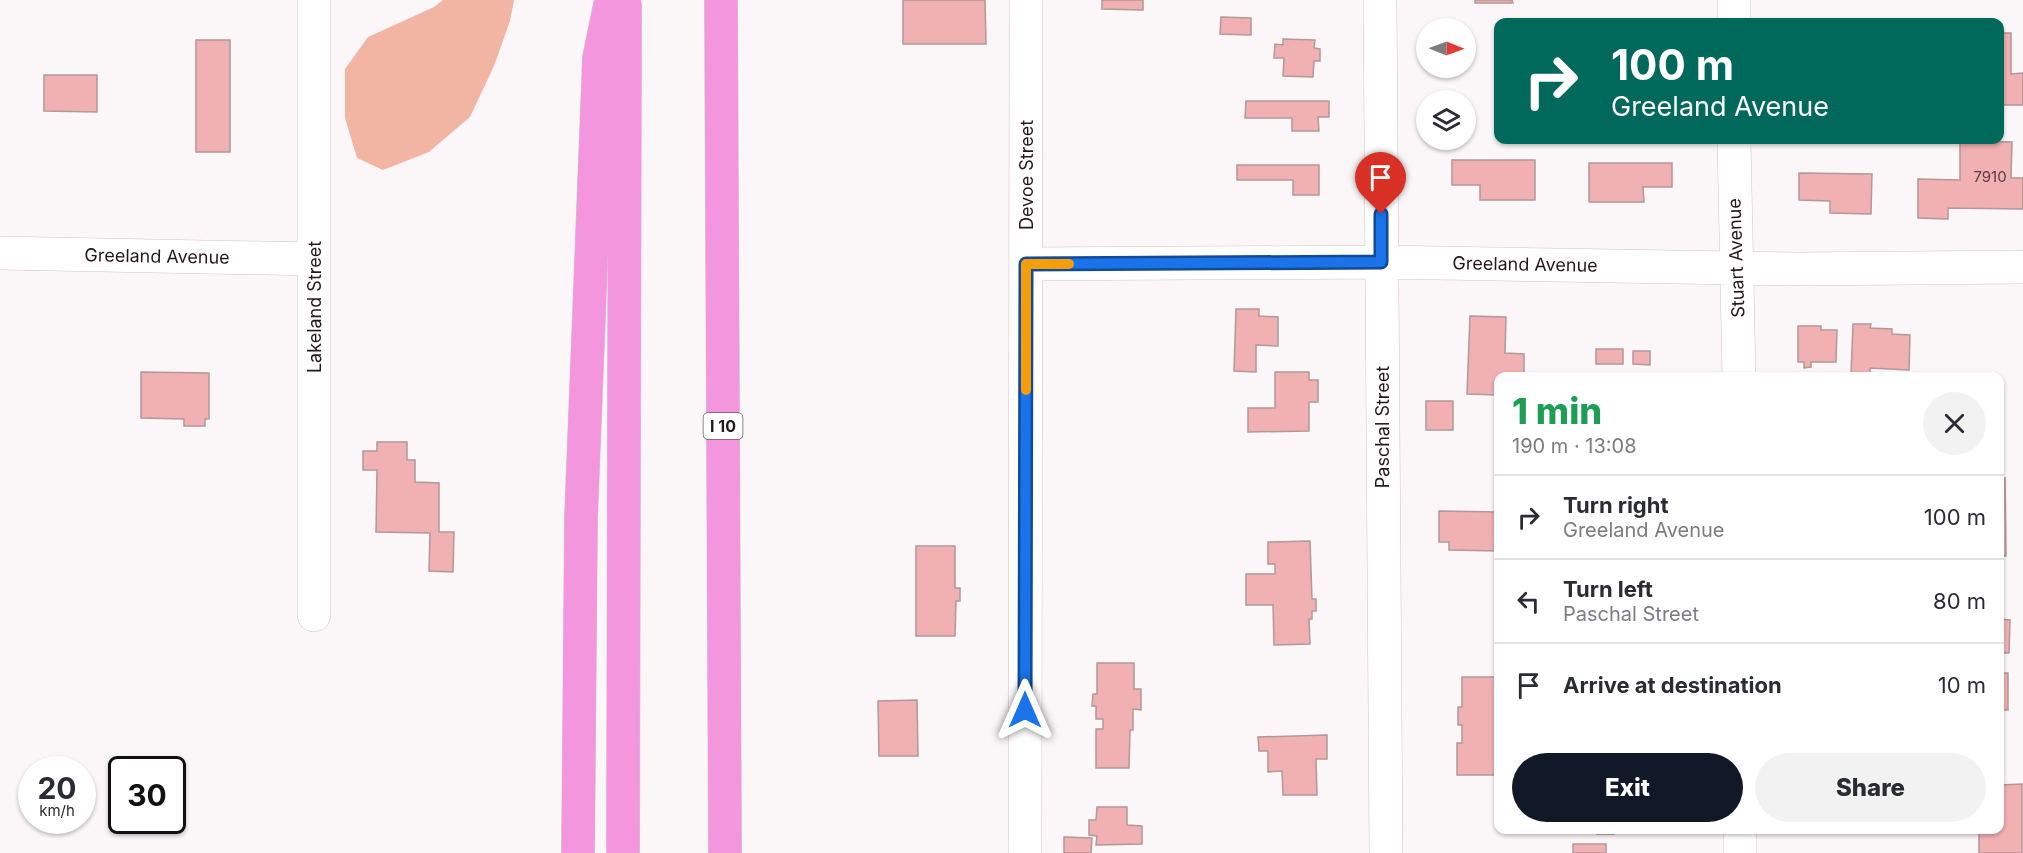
<!DOCTYPE html>
<html lang="en">
<head>
<meta charset="utf-8">
<style>
  body { margin:0; font-family:Inter,sans-serif; background:#f2f2f3; color:#2b2b33; height:100vh; display:flex; flex-direction:column; font-size:22px; white-space:nowrap }
  * { box-sizing:border-box; margin:0 }
  p { font-size:20px; color:#7c7c81 }
  .icon { flex:none; width:33px; height:33px; fill:none; stroke:currentColor; stroke-width:2; stroke-linecap:round; stroke-linejoin:round }
  .map { position:relative; flex:1; overflow:hidden }
  .sheet { position:absolute; left:1494px; top:372px; width:510px; height:462px; display:flex; flex-direction:column; background:#fff; border-radius:12px; box-shadow:0 2px 4px #0004 }
  .sheet>* { flex:none }
  .guide { position:absolute; left:1494px; top:18px; width:510px; height:126px; border-radius:12px; box-shadow:0 2px 4px #0004; background:#00695c; color:#fff; overflow:hidden }
  .needle { width:39px; rotate:91deg }
  .buttons { position:absolute; left:1416px; top:18px; display:grid; gap:12px }
  .buttons a { display:grid; place-items:center; width:60px; height:60px; border-radius:50%; background:#fff; box-shadow:0 2px 4px #0004; font-size:30px }
  .speed { position:absolute; left:18px; top:756px; display:flex; gap:12px; font-size:30px; font-weight:700; text-align:center }
  .speed>* { display:grid; place-content:center; width:78px; height:78px; border-radius:50%; background:#fff; box-shadow:0 2px 4px #0004; line-height:1 }
  .speed small { font-size:15px; font-weight:400 }
  .speed .limit { border:3px solid #111; border-radius:9px; background:#fff; color:#111 }
  .pin { position:absolute; display:grid; place-items:center; width:51px; height:51px; color:#fff; margin:-62px -26px; border-radius:50% 50% 50% 0; rotate:-45deg; box-shadow:0 0 6px #0007 }
  .pin .icon { rotate:45deg }
  .me { position:absolute; width:66px; margin:-33px; rotate:0deg; stroke-linejoin:round; filter:drop-shadow(0 0 4px #0008) }
  .turn { display:flex; align-items:center; gap:21px; height:126px; padding:0 18px; font-size:27px }
  .turn .icon { width:78px; height:78px; stroke-width:2.5 }
  .turn b { display:block; font-size:42px; line-height:51px }
  .round { display:grid; place-items:center; flex:none; width:63px; height:63px; border-radius:32px; background:#f2f2f3 }
  .headline { display:flex; align-items:center; justify-content:space-between; height:102px; padding:0 18px }
  h1 { font-size:36px; font-weight:800; line-height:45px; color:#1e9e55 }
  .action { display:flex; gap:12px; margin-top:auto; padding:12px 18px }
  .action a { flex:1; height:69px; border-radius:36px; background:#111827; color:#fff; font-size:24px; font-weight:800; line-height:69px; text-align:center }
  .action a+a { background:#f2f2f3; color:#2b2b33 }
  ul { padding:0; list-style:none }
  li { display:flex; align-items:center; gap:18px; height:84px; padding:0 18px; border-top:2px solid #e1e1e2 }
  li div { flex:1 }
  li b { display:block; font-size:22px }
  li em { font-style:normal }
  .map>svg:first-child { display:block }
  .forest { fill:#f3b5a3 }
  .building { fill:#f1b0b2; stroke:#b39898; stroke-width:1.5 }
  .lines { fill:none; stroke-linecap:round; stroke-linejoin:round }
  .street-casing { stroke:#d9bec7; stroke-width:34 }
  .highway-casing { stroke:#d3d1d2; stroke-width:34 }
  .street { stroke:#fff; stroke-width:33 }
  .highway { stroke:#f496de; stroke-width:33 }
  .route-casing { stroke:#114b97; stroke-width:15 }
  .route { stroke:#1a73e8; stroke-width:10 }
  .slow { stroke:#f59e0b; stroke-width:10 }
  .labels { text-anchor:middle; dominant-baseline:central; stroke-width:6; stroke-linejoin:round; paint-order:stroke }
  .number-label { font-size:15px; fill:#563f42 }
  .shield { fill:#fff; stroke:#655e60; stroke-width:1.5 }
  .shield-label { font-size:16px; font-weight:bold; fill:#23191c }
  .street-label { font-size:18px; fill:#23191c; stroke:#fff }
</style>
</head>
<body>
<div class="map">
<svg width="2023" height="853" viewBox="0 0 2023 853">
  <rect width="100%" height="100%" fill="#fbf6f8"/>
  <path class="forest" d="M443,0H514L510,21L494,66L470,117L429,152L383,170L357,158L345,118V69L368,37L434,7Z"/>
  <path class="building" d="M903,0H985L986,44H903Z
    M1102,0H1143V10L1102,9Z
    M1475,0H1512L1513,3H1475Z
    M1221,17L1251,18V35L1220,34Z
    M2000,33H2011V74L2023,73V105H2000Z
    M1283,39L1315,40L1314,48L1320,49V61H1314L1313,77L1283,76L1284,58H1274L1275,44L1283,45Z
    M196,40H230V152H196Z
    M44,75H97V112L44,111Z
    M1246,101H1329V117H1318L1319,131H1292V118H1245Z
    M1960,141L2012,142L2011,178H2023V209L1948,208V219L1918,218V179L1960,180Z
    M1452,160H1535V200H1480V185H1452Z
    M1589,163H1672V187H1643L1644,202H1589Z
    M1237,165H1319V195H1293V180H1237Z
    M1799,173L1872,174L1871,214L1830,213V201L1799,200Z
    M1236,309H1259V316L1278,317V346L1256,345V372L1234,371Z
    M1470,316L1506,317L1505,353L1524,354V376H1498V395L1467,394Z
    M1853,324H1871L1870,328L1892,329V334L1910,335L1909,370L1870,368V374H1851Z
    M1798,326H1821V330H1837L1836,362H1811V367L1804,368V362H1798Z
    M1596,349H1623V364H1596Z
    M1633,351H1650V365L1633,364Z
    M141,372L209,373V419H205V426H184V419L141,418Z
    M1275,372H1309V380H1318V402H1309V431L1248,432V408H1275Z
    M1426,401H1453V430H1426Z
    M377,442H407V460H415V482L439,483V532H454L453,572L429,571L430,533L376,532L377,470H363V451H377Z
    M2000,478H2005L2006,556H2000Z
    M1439,511L1498,512V551L1449,550V542H1439Z
    M1310,541L1312,599H1316V611H1312V619H1309L1310,644L1274,645L1273,605H1246V574H1275V564H1268V542Z
    M916,546H955V588H960V601H956L955,636H916Z
    M2000,619L2010,620L2009,653H2000Z
    M1097,663H1134V689H1141V710L1133,709V730H1130L1129,768H1096V729H1103V719H1096V706H1092L1093,694H1097Z
    M2000,673H2008V710H2000Z
    M1462,677H1498V775H1457V743H1462V725H1458V707H1462Z
    M917,700L918,756H879L878,701Z
    M1327,735V759H1316L1317,795H1283L1282,771L1268,772V751H1259L1258,737Z
    M2022,784V853H1979V830H2000V785Z
    M1097,807H1127V825L1142,826V844L1096,845L1097,836L1089,835V820H1096Z
    M1597,830H1614V834H1597Z
    M1852,830H1905V831Z
    M1064,837L1092,838L1091,853H1064Z
    M1573,844H1606V853H1573Z"/>
  <g class="lines">
    <g class="street-casing">
      <path id="street" d="M314,0V615
        M1380,0L1386,853
        M1734,0V22
        M1734,140L1739,376
        M0,253L314,259
        M1026,264L1381,262L1798,269L2023,267
        M1740,830V853
        M1025,853L1026,0"/>
    </g>
    <g class="highway-casing">
      <path id="highway" d="M721,0L725,853
        M578,853L581,519L599,58L611,0
        M623,853L625,5"/>
    </g>
    <use href="#street" class="street"/>
    <use href="#highway" class="highway"/>
  </g>
  <g class="lines">
    <g class="route-casing">
      <path id="route" d="M1025,710L1026,264L1381,262V214"/>
    </g>
    <use href="#route" class="route"/>
    <path class="slow" d="M1026,390V264H1069"/>
  </g>
  <g class="labels">
    <g class="number-label">
      <text x="1990" y="176">7910</text>
    </g>
    <rect class="shield" x="703.5" y="413" width="39" height="26" rx="4.5"/>
    <g class="shield-label">
      <text x="723" y="426">I 10</text>
    </g>
    <g class="street-label">
      <text transform="translate(1026 175) rotate(-90)">Devoe Street</text>
      <text transform="translate(157 256) rotate(1)">Greeland Avenue</text>
      <text transform="translate(1736 258) rotate(-92)">Stuart Avenue</text>
      <text transform="translate(1525 264) rotate(1)">Greeland Avenue</text>
      <text transform="translate(314 307) rotate(-90)">Lakeland Street</text>
      <text transform="translate(1382 427) rotate(-90)">Paschal Street</text>
    </g>
  </g>
</svg>
<div class="buttons">
<a><svg class="needle" viewBox="-14 -14 28 28"><path d="M0-13l5 13h-10z" fill="#e53935"/><path d="M0 13l5-13h-10z" fill="#7c7c81"/></svg></a>
<a><svg class="icon" aria-label="layers" viewBox="0 0 24 24"><path d="M12 4l9 5-9 5-9-5zM3 14l9 5 9-5"/></svg></a>
</div>
<div class="speed"><div>20<small>km/h</small></div><div class="limit">30</div></div>
<div class="pin" style="left:1381px;top:214px;background:#d93025"><svg class="icon" aria-label="arrive" viewBox="0 0 24 24"><path d="M6 21V4h12l-3 4 3 4H6"/></svg></div>
<svg class="me" style="left:1025px;top:710px" viewBox="-20 -20 40 40"><path d="M0-17L14 15 0 8-14 15z" fill="#1a73e8" stroke="#fff" stroke-width="4"/></svg>
<div class="guide">
<div class="turn"><svg class="icon" aria-label="right" viewBox="0 0 24 24"><path d="M7 20v-9h11M14 6l5 5-5 5"/></svg><div><b>100 m</b>Greeland Avenue</div></div>
</div>
<section class="sheet">
<div class="headline"><div><h1>1 min</h1><p>190 m · 13:08</p></div><a class="round"><svg class="icon" aria-label="close" viewBox="0 0 24 24"><path d="M6 6l12 12M18 6L6 18"/></svg></a></div>
<ul>
<li><svg class="icon" aria-label="right" viewBox="0 0 24 24"><path d="M7 20v-9h11M14 6l5 5-5 5"/></svg><div><b>Turn right</b><p>Greeland Avenue</p></div><em>100 m</em></li>
<li><svg class="icon" aria-label="left" viewBox="0 0 24 24"><path d="M17 20v-9H6M10 6l-5 5 5 5"/></svg><div><b>Turn left</b><p>Paschal Street</p></div><em>80 m</em></li>
<li><svg class="icon" aria-label="arrive" viewBox="0 0 24 24"><path d="M6 21V4h12l-3 4 3 4H6"/></svg><div><b>Arrive at destination</b></div><em>10 m</em></li>
</ul>
<div class="action"><a>Exit</a><a>Share</a></div>
</section>
</div>
</body>
</html>
